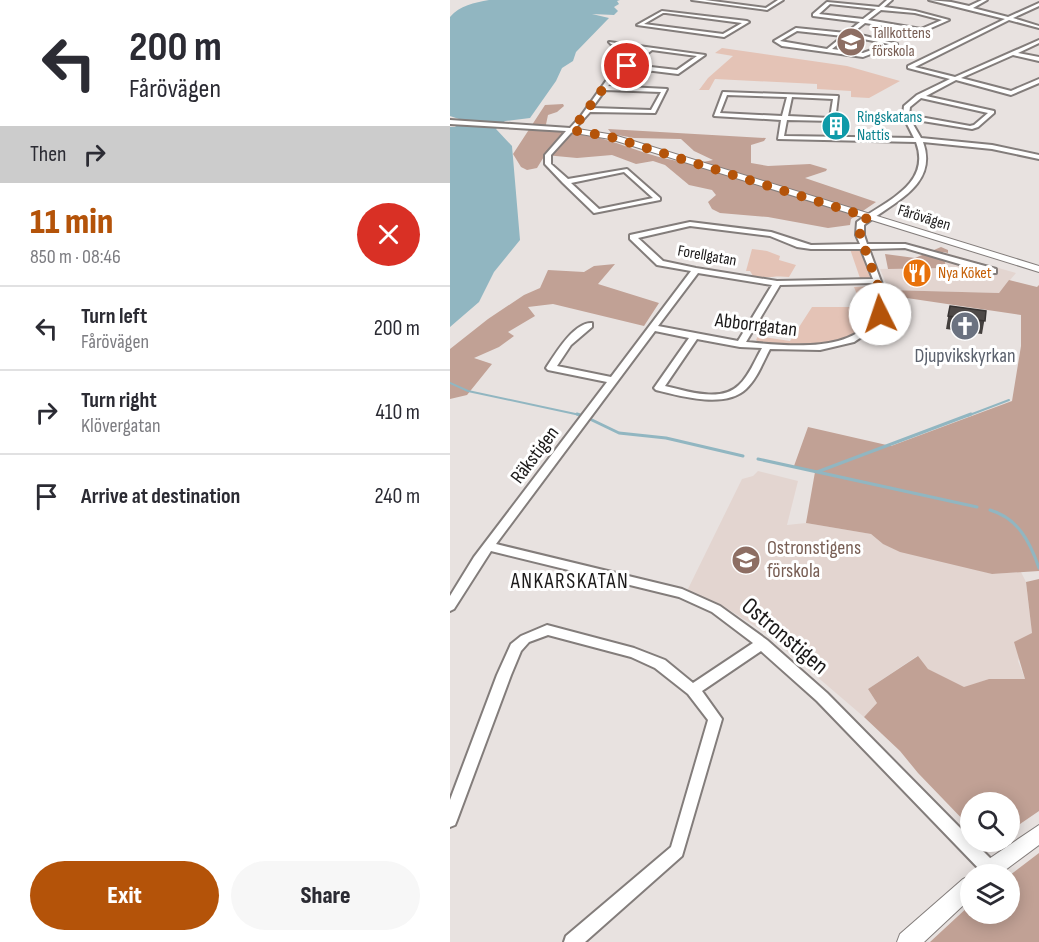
<!DOCTYPE html>
<html lang="en">
<head>
<meta charset="utf-8">
<style>
  body { margin:0; font-family:"Sofia Sans Condensed",sans-serif; background:#f7f7f7; color:#2b2b33; height:100vh; display:flex; flex-direction:column; font-size:22px; white-space:nowrap }
  * { box-sizing:border-box; margin:0 }
  p { font-size:20px; color:#7c7c81 }
  .icon { flex:none; width:33px; height:33px; fill:none; stroke:currentColor; stroke-width:2; stroke-linecap:round; stroke-linejoin:round }
  .map { position:relative; flex:1; overflow:hidden }
  .details { display:flex; flex-direction:column; background:#fff; width:450px }
  .details>* { flex:none }
  .banner { background:#fff; color:#2b2b33; overflow:hidden }
  .fabs { position:absolute; left:510px; top:792px; display:grid; gap:12px }
  .fabs a { display:grid; place-items:center; width:60px; height:60px; border-radius:50%; background:#fff; box-shadow:0 3px 15px #0003; font-size:30px }
  .pin { position:absolute; display:grid; place-items:center; width:51px; height:51px; color:#fff; margin:-26px; border:3px solid #fff; border-radius:50%; box-shadow:0 2px 6px #0007 }
  .me { position:absolute; width:66px; margin:-33px; rotate:356deg; stroke-linejoin:round; filter:drop-shadow(0 0 4px #0008) }
  .turn { display:flex; align-items:center; gap:21px; height:126px; padding:0 30px; font-size:27px }
  .turn .icon { width:78px; height:78px; stroke-width:2.5 }
  .turn b { display:block; font-size:42px; line-height:51px }
  .then { display:flex; align-items:center; height:57px; padding:0 30px; background:#0003; gap:12px; font-size:22px }
  .round { display:grid; place-items:center; flex:none; width:63px; height:63px; border-radius:32px; background:#f7f7f7 }
  .head { display:flex; align-items:center; justify-content:space-between; height:102px; padding:0 30px }
  h1 { font-size:36px; font-weight:800; line-height:45px; color:#b45309 }
  .primary-button { display:flex; gap:12px; margin-top:auto; padding:12px 30px }
  .primary-button a { flex:1; height:69px; border-radius:36px; background:#b45309; color:#fff; font-size:24px; font-weight:800; line-height:69px; text-align:center }
  .primary-button a+a { background:#f7f7f7; color:#2b2b33 }
  ul { padding:0; list-style:none }
  li { display:flex; align-items:center; gap:18px; height:84px; padding:0 30px; border-top:2px solid #e1e1e2 }
  li div { flex:1 }
  li b { display:block; font-size:22px }
  li em { font-style:normal }
  main { display:flex; flex:1; min-height:0 }
  .map>svg:first-child { display:block }
  .built { fill:#e3d5d0 }
  .green { fill:#e4c3b6 }
  .forest { fill:#c1a195 }
  .water { fill:#91b6c1 }
  .lines { fill:none; stroke-linecap:round; stroke-linejoin:round }
  .stream-far1 { stroke:#91b6c1; stroke-width:2 }
  .stream { stroke:#91b6c1; stroke-width:3 }
  .minor-casing { stroke:#837d7b; stroke-width:4 }
  .tertiary-casing { stroke:#837d7b; stroke-width:2 }
  .minor { fill:#fff; fill-rule:evenodd }
  .tertiary { fill:#fff; fill-rule:evenodd }
  .wall { fill:#433f3d }
  .building { fill:#4e4947; stroke:#373332; stroke-width:1.5 }
  .route { stroke:#b45309; stroke-width:10; stroke-dasharray:0 18 }
  .labels { text-anchor:middle; dominant-baseline:central; stroke-width:6; stroke-linejoin:round; paint-order:stroke }
  .far-education-label { font-size:16px; fill:#785e54; stroke:#fff; text-anchor:start }
  .far-culture-label { font-size:16px; fill:#0d838f; stroke:#fff; text-anchor:start }
  .far-street-label { font-size:16px; fill:#1b1919; stroke:#fff }
  .far-food-label { font-size:16px; fill:#c56008; stroke:#fff; text-anchor:start }
  .street-label { font-size:20px; fill:#1b1919; stroke:#fff }
  .worship-label { font-size:20px; fill:#5b616d; stroke:#fff }
  .education-label { font-size:20px; fill:#785e54; stroke:#fff; text-anchor:start }
  .neighbourhood-label { font-size:21px; letter-spacing:1.5px; fill:#1b1919; stroke:#fff }
  .near-street-label { font-size:24px; fill:#1b1919; stroke:#fff }
</style>
</head>
<body>
<main>
<section class="details">
<div class="banner">
<div class="turn"><svg class="icon" aria-label="left" viewBox="0 0 24 24"><path d="M17 20v-9H6M10 6l-5 5 5 5"/></svg><div><b>200 m</b>Fårövägen</div></div>
<div class="then">Then<svg class="icon" aria-label="right" viewBox="0 0 24 24"><path d="M7 20v-9h11M14 6l5 5-5 5"/></svg></div>
</div>
<div class="head"><div><h1>11 min</h1><p>850 m · 08:46</p></div><a class="round" style="background:#d93025;color:#fff"><svg class="icon" aria-label="close" viewBox="0 0 24 24"><path d="M6 6l12 12M18 6L6 18"/></svg></a></div>
<ul>
<li><svg class="icon" aria-label="left" viewBox="0 0 24 24"><path d="M17 20v-9H6M10 6l-5 5 5 5"/></svg><div><b>Turn left</b><p>Fårövägen</p></div><em>200 m</em></li>
<li><svg class="icon" aria-label="right" viewBox="0 0 24 24"><path d="M7 20v-9h11M14 6l5 5-5 5"/></svg><div><b>Turn right</b><p>Klövergatan</p></div><em>410 m</em></li>
<li><svg class="icon" aria-label="arrive" viewBox="0 0 24 24"><path d="M6 21V4h12l-3 4 3 4H6"/></svg><div><b>Arrive at destination</b></div><em>240 m</em></li>
</ul>
<div class="primary-button"><a>Exit</a><a>Share</a></div>
</section>
<div class="map">
<svg width="589" height="942" viewBox="0 0 589 942">
  <rect width="100%" height="100%" fill="#e8e2e0"/>
  <path class="built" d="M493,252L566,273L549,293L439,290L430,269L495,268Z
    M308,471L348,481L337,525L356,523L421,534L433,544L542,574L571,572L576,582L582,633L568,661L575,679H539L514,688L478,669L467,656L418,689L427,703L414,717L316,633L276,608L237,591L292,479L303,476Z"/>
  <path class="green" d="M272,48L397,66L450,81L419,98L401,97V91L367,89V84L265,79L259,90H249L258,78L283,56L265,53Z
    M302,249L317,251L330,256L329,260L346,265L339,277C326,275 315,279 303,276L300,271H296Z
    M400,249L414,251L423,279L411,281Z
    M425,286L430,296C427,304 424,320 417,326C399,343 326,356 306,340L308,336L340,341L362,307H401L408,297L404,287Z"/>
  <path class="forest" d="M113,104L114,106L107,112L98,115L95,129C113,133 132,134 150,138C186,148 226,169 263,160L244,151L231,139L184,138L162,134L158,129L316,138L314,141L301,145V163L318,166L360,164L377,169L376,171L355,178L426,202L401,219L400,225L378,228L318,217L270,213L262,209L258,202L266,195L262,190L239,185L215,165L203,161L186,164L162,155L127,158L95,155L87,168L77,170L71,167L63,154L95,105Z
    M491,247L498,250V253L493,252L496,268L438,269L435,254L465,258Z
    M165,264L148,284L209,303L194,326L103,304L78,307L85,316L58,332L64,336L49,347L24,358L42,364L17,395L0,399V349L38,319L74,295L90,288L98,270L134,272L144,266Z
    M559,280L587,287L589,285V571L542,574L450,552L433,544L421,534L356,523L365,472L344,466L358,427L441,446L562,401L571,346V315L450,297L447,308L437,290L549,293Z
    M589,579V811L560,831V802H520V827L468,773L450,751L414,717L427,703L418,689L468,656L478,669L514,687L539,679H575L564,642L582,633L576,582Z
    M589,853V942H480L520,905V914H560V875Z"/>
  <path class="water" d="M39,0H170L167,1L169,4L164,7L168,11L164,15L142,14L159,18L126,52L123,61L112,68L106,81L80,118L55,121L46,129L62,146L70,240L44,272L29,302L0,327V127H5L12,120L0,116V17C10,5 24,3 39,0Z"/>
  <g class="lines">
    <path class="stream-far1" d="M0,383L18,391L130,415
      M517,416L559,400"/>
    <path class="stream" d="M127,414L130,415
      M142,420L169,433L216,438L293,456
      M308,459L527,507
      M367,472L521,414
      M540,510C568,518 580,542 589,568"/>
    <g class="minor-casing">
      <path id="minor" d="M242,0H255L316,8L328,0H333L317,10Z
        M437,0H442L434,7L465,11L499,20L472,32L415,23L401,34L415,36L447,44L413,57L332,46L324,41L346,28L396,33L410,22L363,16V14L377,2L429,7ZM380,4L426,9L413,19L369,14ZM431,10L465,13L492,20L471,29L418,20ZM347,31L393,36L377,49L330,41ZM398,36L439,44L413,53L382,49Z
        M479,0L501,2L519,6L532,0H537L523,8L558,17L589,3V6L563,18L589,26V28L559,20L465,67L505,77L589,40V43L568,53L589,57V61L563,55L511,78L561,91L589,79V83L561,95L506,80L476,96L544,111V113L528,127L522,129L460,119L471,138L542,145L589,155V159L542,149L473,142C489,186 441,203 414,225V235L417,244H455L546,269V273H540L455,248L419,249L433,287L436,300L426,327L404,342L370,350L320,349C313,362 307,379 296,389C275,409 230,396 206,390L204,388L239,338L205,331L46,544L232,589L270,606L317,640L377,693L520,838V842H524L546,864L548,869L546,874H534L367,701L311,651L252,691L272,719L232,856L135,942H114L116,936L221,847L258,720L238,694L205,668L181,657L98,635L79,642L71,651L61,675L7,820L5,825L0,827V800L47,675L61,644L71,636L97,625L184,648L215,660L243,683L303,643L262,612L229,597L41,551L4,609L0,611V596L24,557L157,382L98,370L96,368C105,354 124,322 142,323V327L121,345L107,366L161,377L241,271L207,265L180,239V235L240,222L321,232L361,245L410,244L406,235L407,222C435,201 482,185 466,142L328,139L331,120L264,116L273,92L388,96L385,121L337,120L334,136L464,138L453,116L454,106L467,95L500,79L458,68V66L555,19ZM277,95L337,97L332,116L270,113ZM342,97L383,99L380,118L338,116ZM471,98L538,113L524,125L520,126L459,115L460,107ZM240,226L320,236L347,247L361,249H411L423,279L327,281L246,268L213,261L188,238ZM248,273L322,285L288,341L208,326ZM424,283C428,296 427,303 422,315C407,355 329,345 296,342L330,285ZM247,339L290,347L312,348C305,360 299,376 289,385C271,403 237,391 215,386Z
        M212,11L297,21L299,22L274,37L187,25ZM213,13H216L292,23L273,34L194,24Z
        M159,42L255,55L228,74L179,68L158,86L217,89L205,113L140,112L101,155V164L118,179L177,169L210,198V200L144,213L113,183L95,164V155L116,131L0,124V120L120,128L131,116L156,81L196,49L161,44ZM202,50L247,56L227,70L183,65ZM155,90L211,92L201,110L142,108ZM174,172L203,198L149,209L121,183Z"/>
    </g>
    <g class="tertiary-casing">
      <path id="tertiary" d="M122,128L164,135L589,266V272L160,139L119,132L118,130Z
        M589,825V845L550,874H524L527,867Z
        M520,876V899L474,942H447L450,934L513,879Z"/>
    </g>
    <use href="#minor" class="minor"/>
    <use href="#tertiary" class="tertiary"/>
  </g>
  <path class="wall" d="M500,306L536,311L532,334L496,329Z"/>
  <path class="building" d="M500,306L536,311L535,321L498,316Z"/>
  <g class="lines">
    <path class="route" d="M177,66L158,82L122,130L161,137L418,217L410,224V235L432,297L430,314"/>
  </g>
  <defs>
    <g id="school-disc" transform="scale(1.5)"><circle r="9.5" fill="#8d6e63" stroke="#fff"/><path d="M0-5L7-2L0 1L-7-2ZM-4 1L0 2.5L4 1V4Q0 6-4 4Z" fill="#fff"/></g>
    <g id="building-disc" transform="scale(1.5)"><circle r="9.5" fill="#0f9aa8" stroke="#fff"/><path d="M-4-6H4V6H1V3H-1V6H-4ZM-2.5-4.3h1.7v1.8h-1.7ZM.8-4.3h1.7v1.8H.8ZM-2.5-1h1.7V.8h-1.7ZM.8-1h1.7V.8H.8Z" fill="#fff"/></g>
    <g id="restaurant-disc" transform="scale(1.5)"><circle r="9.5" fill="#e8710a" stroke="#fff"/><path d="M-5-6h1v4h1v-4h1v4h1v-4h1v5L-1.5 .5V6h-2V.5L-5-1ZM5-6V6H3V1.5H1.5Q1.5-4 5-6Z" fill="#fff"/></g>
    <g id="church-disc" transform="scale(1.5)"><circle r="9.5" fill="#6b7280" stroke="#fff"/><path d="M-1.2-6h2.4v3.5h3.3v2.4h-3.3V6h-2.4V-.1h-3.3v-2.4h3.3Z" fill="#fff"/></g>
  </defs>
  <g fill-rule="evenodd">
    <use href="#school-disc" x="401" y="42"/>
    <use href="#building-disc" x="386" y="126"/>
    <use href="#restaurant-disc" x="467" y="273"/>
    <use href="#church-disc" x="515" y="326"/>
    <use href="#school-disc" x="296" y="560"/>
  </g>
  <g class="labels">
    <g class="far-education-label">
      <text x="422" y="33">Tallkottens<tspan x="422" dy="18">förskola</tspan></text>
    </g>
    <g class="far-culture-label">
      <text x="407" y="117">Ringskatans<tspan x="407" dy="18">Nattis</tspan></text>
    </g>
    <g class="far-street-label">
      <text transform="translate(474 218) rotate(17)">Fårövägen</text>
      <text transform="translate(257 256) rotate(10)">Forellgatan</text>
    </g>
    <g class="far-food-label">
      <text x="488" y="273">Nya Köket</text>
    </g>
    <g class="street-label">
      <text transform="translate(306 325) rotate(7)">Abborrgatan</text>
      <text transform="translate(85 455) rotate(-53)">Räkstigen</text>
    </g>
    <g class="worship-label">
      <text x="515" y="356">Djupvikskyrkan</text>
    </g>
    <g class="education-label">
      <text x="317" y="548">Ostronstigens<tspan x="317" dy="23">förskola</tspan></text>
    </g>
    <g class="neighbourhood-label">
      <text x="120" y="581">ANKARSKATAN</text>
    </g>
    <g class="near-street-label">
      <text transform="translate(335 636) rotate(40)">Ostronstigen</text>
    </g>
  </g>
</svg>
<div class="fabs">
<a><svg class="icon" aria-label="search" viewBox="0 0 24 24"><circle cx="10" cy="10" r="6"/><path d="M15 15l6 6"/></svg></a>
<a><svg class="icon" aria-label="layers" viewBox="0 0 24 24"><path d="M12 4l9 5-9 5-9-5zM3 14l9 5 9-5"/></svg></a>
</div>
<div class="pin" style="left:177px;top:66px;background:#d93025"><svg class="icon" aria-label="arrive" viewBox="0 0 24 24"><path d="M6 21V4h12l-3 4 3 4H6"/></svg></div>
<svg class="me" style="left:430px;top:314px" viewBox="-20 -20 40 40"><circle r="19" fill="#fff"/><path d="M0-13L10 11 0 6-10 11z" fill="#b45309"/></svg>
</div>
</main>
</body>
</html>
